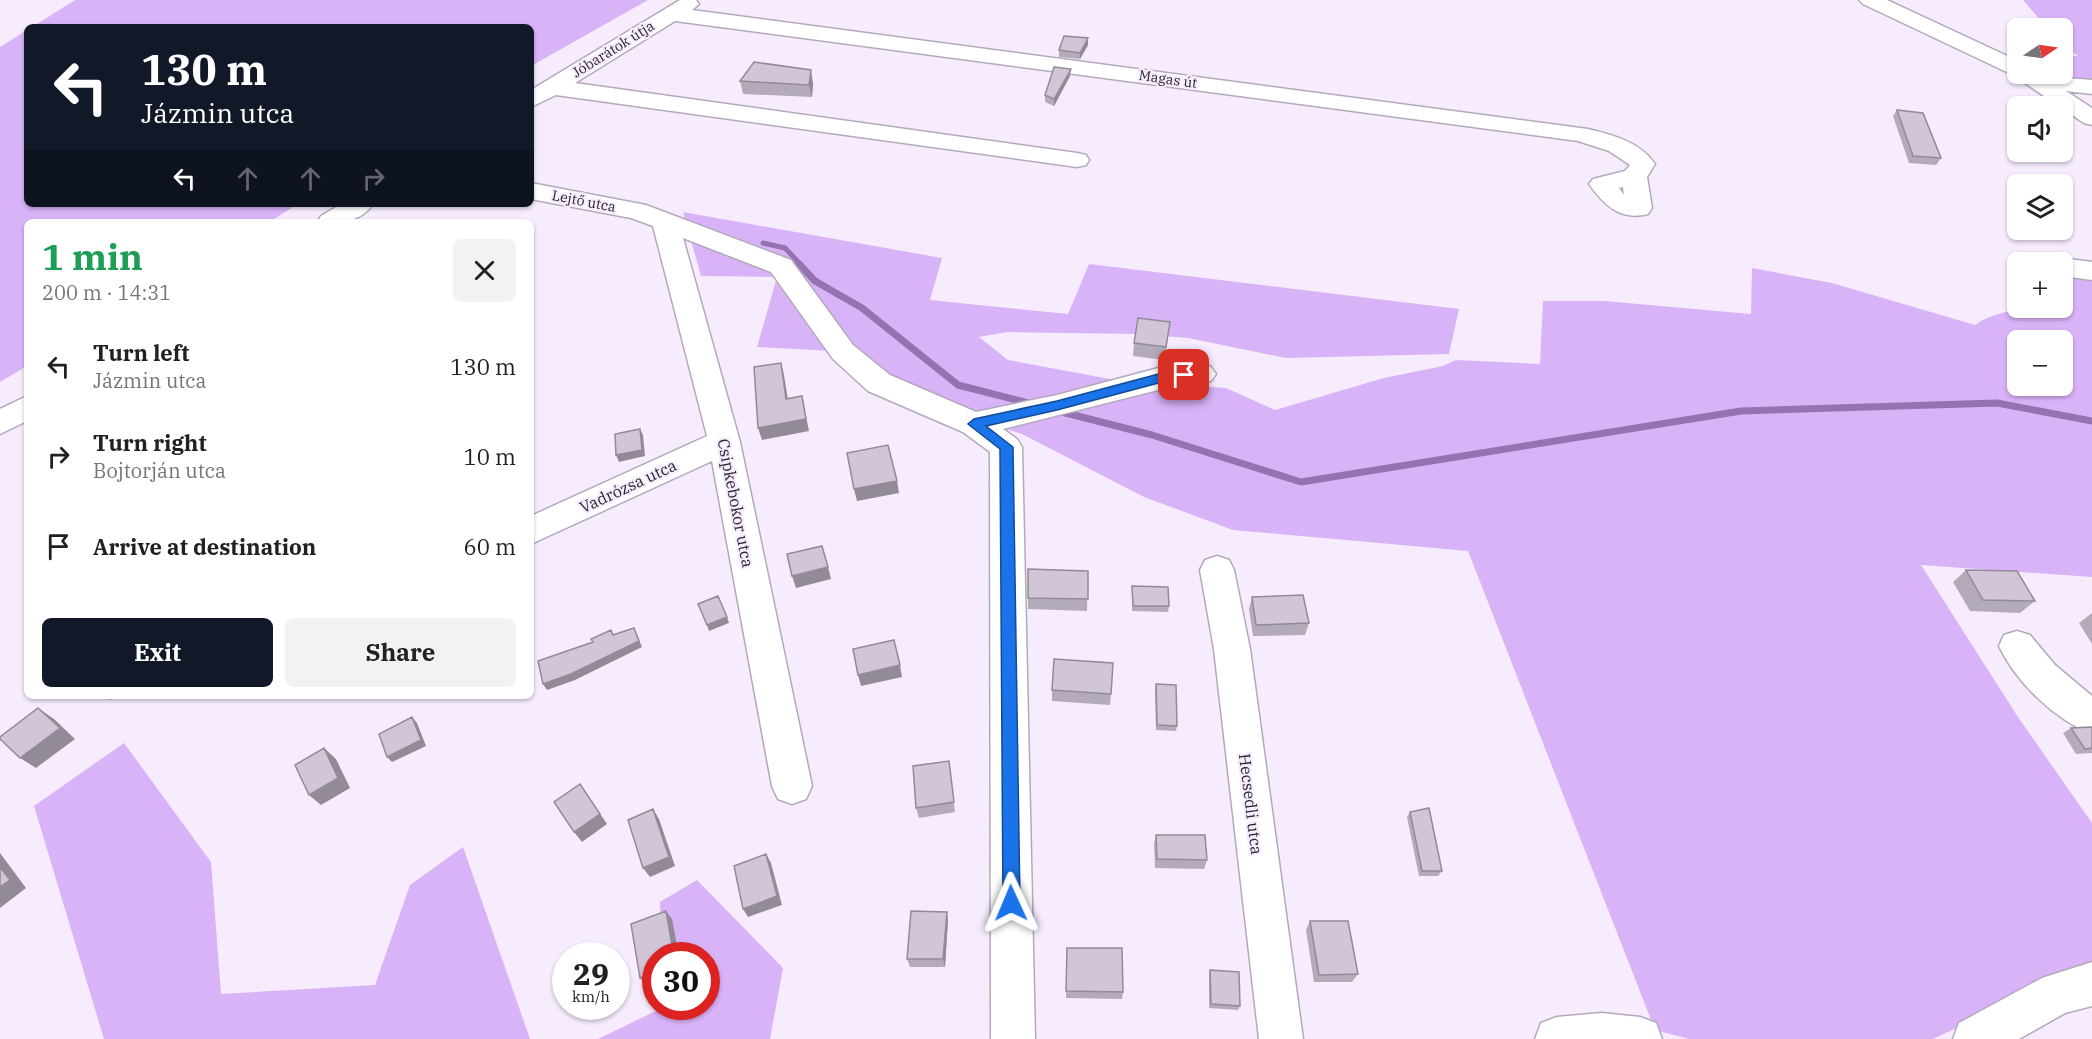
<!DOCTYPE html>
<html lang="en">
<head>
<meta charset="utf-8">
<style>
  body { margin:0; font-family:"IBM Plex Serif",serif; background:#f2f2f2; color:#202124; height:100vh; display:flex; flex-direction:column; font-size:22px; white-space:nowrap }
  * { box-sizing:border-box; margin:0 }
  p { font-size:20px; color:#757577 }
  .icon { flex:none; width:33px; height:33px; fill:none; stroke:currentColor; stroke-width:2; stroke-linecap:round; stroke-linejoin:round }
  .map { position:relative; flex:1; overflow:hidden }
  .details { position:absolute; left:24px; top:219px; width:510px; height:480px; display:flex; flex-direction:column; background:#fff; border-radius:9px; box-shadow:0 2px 4px #0004 }
  .details>* { flex:none }
  .top-card { position:absolute; left:24px; top:24px; width:510px; height:183px; border-radius:9px; box-shadow:0 2px 4px #0004; background:#111827; color:#fff; overflow:hidden }
  .needle { width:39px; rotate:77deg }
  .controls { position:absolute; left:2007px; top:18px; display:grid; gap:12px }
  .controls a { display:grid; place-items:center; width:66px; height:66px; border-radius:9px; background:#fff; box-shadow:0 2px 4px #0004; font-size:30px }
  .speed { position:absolute; left:552px; top:942px; display:flex; gap:12px; font-size:30px; font-weight:700; text-align:center }
  .speed>* { display:grid; place-content:center; width:78px; height:78px; border-radius:50%; background:#fff; box-shadow:0 2px 4px #0004; line-height:1 }
  .speed small { font-size:15px; font-weight:400 }
  .speed .limit { border:9px solid #d22; background:#fff; color:#111 }
  .pin { position:absolute; display:grid; place-items:center; width:51px; height:51px; color:#fff; margin:-26px; border-radius:12px; box-shadow:0 3px 9px #0006 }
  .me { position:absolute; width:66px; margin:-33px; rotate:359deg; stroke-linejoin:round; filter:drop-shadow(0 0 4px #0008) }
  .turn { display:flex; align-items:center; gap:21px; height:126px; padding:0 18px; font-size:27px }
  .turn .icon { width:78px; height:78px; stroke-width:2.5 }
  .turn b { display:block; font-size:42px; line-height:51px }
  .lanes { display:flex; align-items:center; height:57px; padding:0 18px; background:#0003; justify-content:center; gap:30px; direction:ltr }
  .lanes .off { opacity:.35 }
  .round { display:grid; place-items:center; flex:none; width:63px; height:63px; border-radius:9px; background:#f2f2f2 }
  .overview { display:flex; align-items:center; justify-content:space-between; height:102px; padding:0 18px }
  h1 { font-size:36px; font-weight:700; line-height:45px; color:#1e9e55 }
  .button { display:flex; gap:12px; margin-top:auto; padding:12px 18px }
  .button a { flex:1; height:69px; border-radius:9px; background:#111827; color:#fff; font-size:24px; font-weight:700; line-height:69px; text-align:center }
  .button a+a { background:#f2f2f2; color:#202124 }
  ul { padding:0; list-style:none }
  li { display:flex; align-items:center; gap:18px; height:90px; padding:0 18px }
  li div { flex:1 }
  li b { display:block; font-size:22px }
  li em { font-style:normal }
  .map>svg:first-child { display:block }
  .green { fill:#d9b3f8; fill-rule:evenodd }
  .lines { fill:none; stroke-linecap:round; stroke-linejoin:round }
  .stream-far1 { stroke:#9573b0; stroke-width:5 }
  .stream { stroke:#9573b0; stroke-width:7 }
  .minor-casing { stroke:#b3a9bb; stroke-width:3 }
  .minor { fill:#fff; fill-rule:evenodd }
  .wall { fill:#b3aaba }
  .shaded-wall { fill:#928b97 }
  .building { fill:#d0c6d8; stroke:#928b97; stroke-width:1.5 }
  .route { fill:#1a73e8; stroke:#114b97; stroke-width:1.5 }
  .labels { text-anchor:middle; dominant-baseline:central; stroke-width:4.5; stroke-linejoin:round; paint-order:stroke }
  .far-street-label { font-size:14px; fill:#2b272e; stroke:#f6ecfe }
  .street-label { font-size:16px; fill:#2b272e; stroke:#f6ecfe }
</style>
</head>
<body>
<div class="map">
<svg width="2092" height="1039" viewBox="0 0 2092 1039">
  <rect width="100%" height="100%" fill="#f6ecfe"/>
  <path class="green" d="M75,0H648L531,66V27H32Z
    M2023,0H2092V83L2041,78L2025,74H2062L2063,56H2078L2063,44L2062,28H2047Z
    M27,30V204H298L269,222H27V366L0,382V47Z
    M683,212L942,258L930,300L1068,314L1089,264L1459,309L1449,354L1286,358L1188,338L1139,334L1007,332L979,337L1008,360L1115,380L1226,388L1275,410L1384,378L1443,366L1456,360L1540,364L1543,301H1604L1751,314L1752,268L1832,283L1975,325C1998,308 2035,308 2062,308L2063,269L2092,273V577L1921,565L2018,717L2092,823V972L1998,1009L1933,1039H1689L1655,1030L1468,551L1233,530L1144,497L1022,434L892,393L834,351L757,347L777,277L701,276ZM2018,340H2062V386H2018Z
    M124,743L211,862L221,994L375,985L410,885L463,847L530,1039H104L34,806Z
    M697,880L783,968L770,1039H598L664,1007L706,1006V956L662,955L660,902Z"/>
  <g class="lines">
    <path class="stream-far1" d="M763,243L785,248L801,265"/>
    <path class="stream" d="M799,264L815,281L862,308L958,385L1032,404
      M1058,411L1152,435L1301,482L1741,411L1997,403L2092,421"/>
    <g class="minor-casing">
      <path id="minor" d="M680,0H696L699,4L692,10L1588,129C1613,135 1640,142 1655,164L1647,177L1652,208L1648,214C1620,221 1604,205 1589,184L1593,179L1625,171L1630,165L1609,151L1578,141L675,21L575,83L1077,153L1086,155L1089,160L1086,165L1077,167L556,95L531,107V90ZM1623,187L1624,195L1619,188Z
        M1859,0H1887L2018,61V74L2092,80V94L2066,91L2092,108V125L2084,123L2013,75L1863,4Z
        M531,183L646,205L791,260L853,345L890,375L976,412L1057,395L1166,366L1201,363L1211,367L1216,374L1211,381L1166,388L1003,429L1017,439L1022,447L1035,1039H991L990,452L963,432L868,391L833,359L771,272L683,238L740,442L812,786L806,799L792,804L778,799L772,786L712,461L531,544V516L707,436L653,226L631,218L531,199Z
        M341,204H373C360,224 338,222 317,222L321,216Z
        M2062,258L2092,262V280L2062,276V262H2051Z
        M27,396V421L0,434V409Z
        M1217,556L1229,560L1234,570L1250,649L1303,1039H1259L1214,649L1200,570L1205,560Z
        M2017,631L2030,635L2055,665L2092,696V734C2055,720 2016,682 1999,646L2004,635Z
        M2092,962V1006L2065,1013L2019,1039H1953L1959,1023L2042,978Z
        M1601,1013L1640,1017L1656,1023L1662,1039H1535L1541,1023L1557,1017Z"/>
    </g>
    <use href="#minor" class="minor"/>
  </g>
  <path class="wall" d="M1088,45L1080,59L1059,57V50Z
    M1070,76L1054,106L1045,102V95Z
    M740,81L813,83L812,97L743,94Z
    M1897,110L1941,158L1936,165L1909,163L1893,116Z
    M1170,322L1165,360L1133,356L1134,343Z
    M1966,570L2035,601L2020,613L1970,611L1953,582Z
    M1088,571L1087,611L1028,609V598Z
    M1132,586L1169,606L1168,612L1132,611Z
    M1252,597L1309,623L1305,635L1253,636L1249,609Z
    M2092,613V644L2079,623Z
    M1156,684L1177,726L1176,731L1156,730L1155,690Z
    M1052,690L1111,694L1110,705L1052,701Z
    M2092,727V753L2076,754L2063,733L2071,728Z
    M949,761L955,812L919,818L916,808Z
    M1410,812L1442,871L1438,876H1419L1407,817Z
    M1156,835L1207,860L1204,869L1155,868L1154,844Z
    M948,920L945,967H910L907,959Z
    M1310,921L1358,974L1352,982H1314L1306,930Z
    M1067,948L1123,992L1122,999L1066,998Z
    M1210,970L1240,1006L1238,1010L1209,1008V974Z"/>
  <path class="shaded-wall" d="M1088,38V45L1080,59V53Z
    M1071,69L1070,76L1054,106V99Z
    M811,70L813,83L812,97L809,85Z
    M781,363L784,375L790,412L786,399Z
    M802,396L809,431L762,440L758,428Z
    M640,429L643,435L645,456L619,462L616,455Z
    M897,481L899,493L857,501L854,489Z
    M828,567L831,579L796,588L792,576Z
    M727,617L729,623L709,631L707,625Z
    M634,628L642,647L575,680L547,690L543,684Z
    M900,665L902,677L861,686L858,675Z
    M105,696H116L110,700Z
    M38,708L54,719L75,739L36,768L20,758Z
    M412,717L417,723L426,746L392,762L387,757Z
    M324,748L336,759L350,788L321,805L309,795Z
    M580,784L607,824L582,842L574,832Z
    M653,809L659,819L675,866L650,877L643,868Z
    M0,853L26,888L0,908Z
    M766,854L771,863L782,905L748,917L743,909Z
    M666,911L672,919L679,956H674Z
    M947,912L948,920L945,967L943,959Z
    M656,972V983L648,986L640,978Z"/>
  <path class="building" d="M1064,36L1088,38L1080,53L1059,50Z
    M754,62L811,70L809,85L740,81Z
    M1054,67L1071,69L1054,99L1045,95Z
    M1897,110L1923,113L1941,158L1913,156Z
    M1138,318L1170,322L1166,347L1134,343Z
    M781,363L786,399L802,396L806,419L758,428L754,367Z
    M640,429L642,450L616,455L615,434Z
    M888,445L897,481L854,489L847,453Z
    M822,546L828,567L792,576L787,554Z
    M1028,569L1088,571V599L1028,598Z
    M1966,570L2017,571L2035,601L1983,600Z
    M1132,586L1168,587L1169,606H1133Z
    M1303,595L1309,623L1256,625L1252,597Z
    M718,596L727,617L707,625L698,604Z
    M634,628L639,641L571,674L543,684L538,661L593,642L591,639L611,630L613,635Z
    M894,640L900,665L858,675L853,649Z
    M1054,659L1113,663L1111,694L1052,690Z
    M1156,684L1176,685L1177,726L1157,725Z
    M38,708L60,728L20,758L0,739V737Z
    M412,717L421,740L387,757L379,734Z
    M2092,727V748L2085,749L2071,728Z
    M324,748L338,778L309,795L295,765Z
    M949,761L954,802L916,808L913,766Z
    M580,784L600,814L574,832L554,802Z
    M1429,808L1442,871H1422L1410,812Z
    M653,809L669,857L643,868L628,820Z
    M1156,835H1205L1207,860L1157,859Z
    M766,854L777,896L743,909L734,866Z
    M0,867L10,880L0,887Z
    M666,911L674,956H656V972L640,978L631,924Z
    M911,911L947,912L943,959H907Z
    M1310,921H1348L1358,974L1319,975Z
    M1067,948H1122L1123,992L1066,991Z
    M1210,970L1239,972L1240,1006L1211,1004Z"/>
  <path class="route" d="M1184,371L1190,375L1188,378L1166,381L1057,410L986,426L1013,447L1020,903L1017,910L1011,912L1005,910L1003,903L1000,449L968,424L974,419L1057,401L1166,372Z"/>
  <g class="labels">
    <g class="far-street-label">
      <text transform="translate(613 49) rotate(-32)">Jóbarátok útja</text>
      <text transform="translate(1168 79) rotate(8)">Magas út</text>
      <text transform="translate(584 201) rotate(11)">Lejtő utca</text>
    </g>
    <g class="street-label">
      <text transform="translate(628 486) rotate(-25)">Vadrózsa utca</text>
      <text transform="translate(736 503) rotate(79)">Csipkebokor utca</text>
      <text transform="translate(1251 804) rotate(83)">Hecsedli utca</text>
    </g>
  </g>
</svg>
<div class="controls">
<a><svg class="needle" viewBox="-14 -14 28 28"><path d="M0-13l5 13h-10z" fill="#e53935"/><path d="M0 13l5-13h-10z" fill="#757577"/></svg></a>
<a><svg class="icon" aria-label="sound" viewBox="0 0 24 24"><path d="M4 9h4l5-4v14l-5-4H4zM17 9q2 3 0 6"/></svg></a>
<a><svg class="icon" aria-label="layers" viewBox="0 0 24 24"><path d="M12 4l9 5-9 5-9-5zM3 14l9 5 9-5"/></svg></a>
<a>+</a>
<a>−</a>
</div>
<div class="speed"><div>29<small>km/h</small></div><div class="limit">30</div></div>
<div class="pin" style="left:1184px;top:375px;background:#d93025"><svg class="icon" aria-label="arrive" viewBox="0 0 24 24"><path d="M6 21V4h12l-3 4 3 4H6"/></svg></div>
<svg class="me" style="left:1011px;top:903px" viewBox="-20 -20 40 40"><path d="M0-17L14 15 0 8-14 15z" fill="#1a73e8" stroke="#fff" stroke-width="4"/></svg>
<div class="top-card">
<div class="turn"><svg class="icon" aria-label="left" viewBox="0 0 24 24"><path d="M17 20v-9H6M10 6l-5 5 5 5"/></svg><div><b>130 m</b>Jázmin utca</div></div>
<div class="lanes"><svg class="icon" aria-label="left" viewBox="0 0 24 24"><path d="M17 20v-9H6M10 6l-5 5 5 5"/></svg><svg class="icon off" aria-label="ahead" viewBox="0 0 24 24"><path d="M12 20V5M6 11l6-6 6 6"/></svg><svg class="icon off" aria-label="ahead" viewBox="0 0 24 24"><path d="M12 20V5M6 11l6-6 6 6"/></svg><svg class="icon off" aria-label="right" viewBox="0 0 24 24"><path d="M7 20v-9h11M14 6l5 5-5 5"/></svg></div>
</div>
<section class="details">
<div class="overview"><div><h1>1 min</h1><p>200 m · 14:31</p></div><a class="round"><svg class="icon" aria-label="close" viewBox="0 0 24 24"><path d="M6 6l12 12M18 6L6 18"/></svg></a></div>
<ul>
<li><svg class="icon" aria-label="left" viewBox="0 0 24 24"><path d="M17 20v-9H6M10 6l-5 5 5 5"/></svg><div><b>Turn left</b><p>Jázmin utca</p></div><em>130 m</em></li>
<li><svg class="icon" aria-label="right" viewBox="0 0 24 24"><path d="M7 20v-9h11M14 6l5 5-5 5"/></svg><div><b>Turn right</b><p>Bojtorján utca</p></div><em>10 m</em></li>
<li><svg class="icon" aria-label="arrive" viewBox="0 0 24 24"><path d="M6 21V4h12l-3 4 3 4H6"/></svg><div><b>Arrive at destination</b></div><em>60 m</em></li>
</ul>
<div class="button"><a>Exit</a><a>Share</a></div>
</section>
</div>
</body>
</html>
